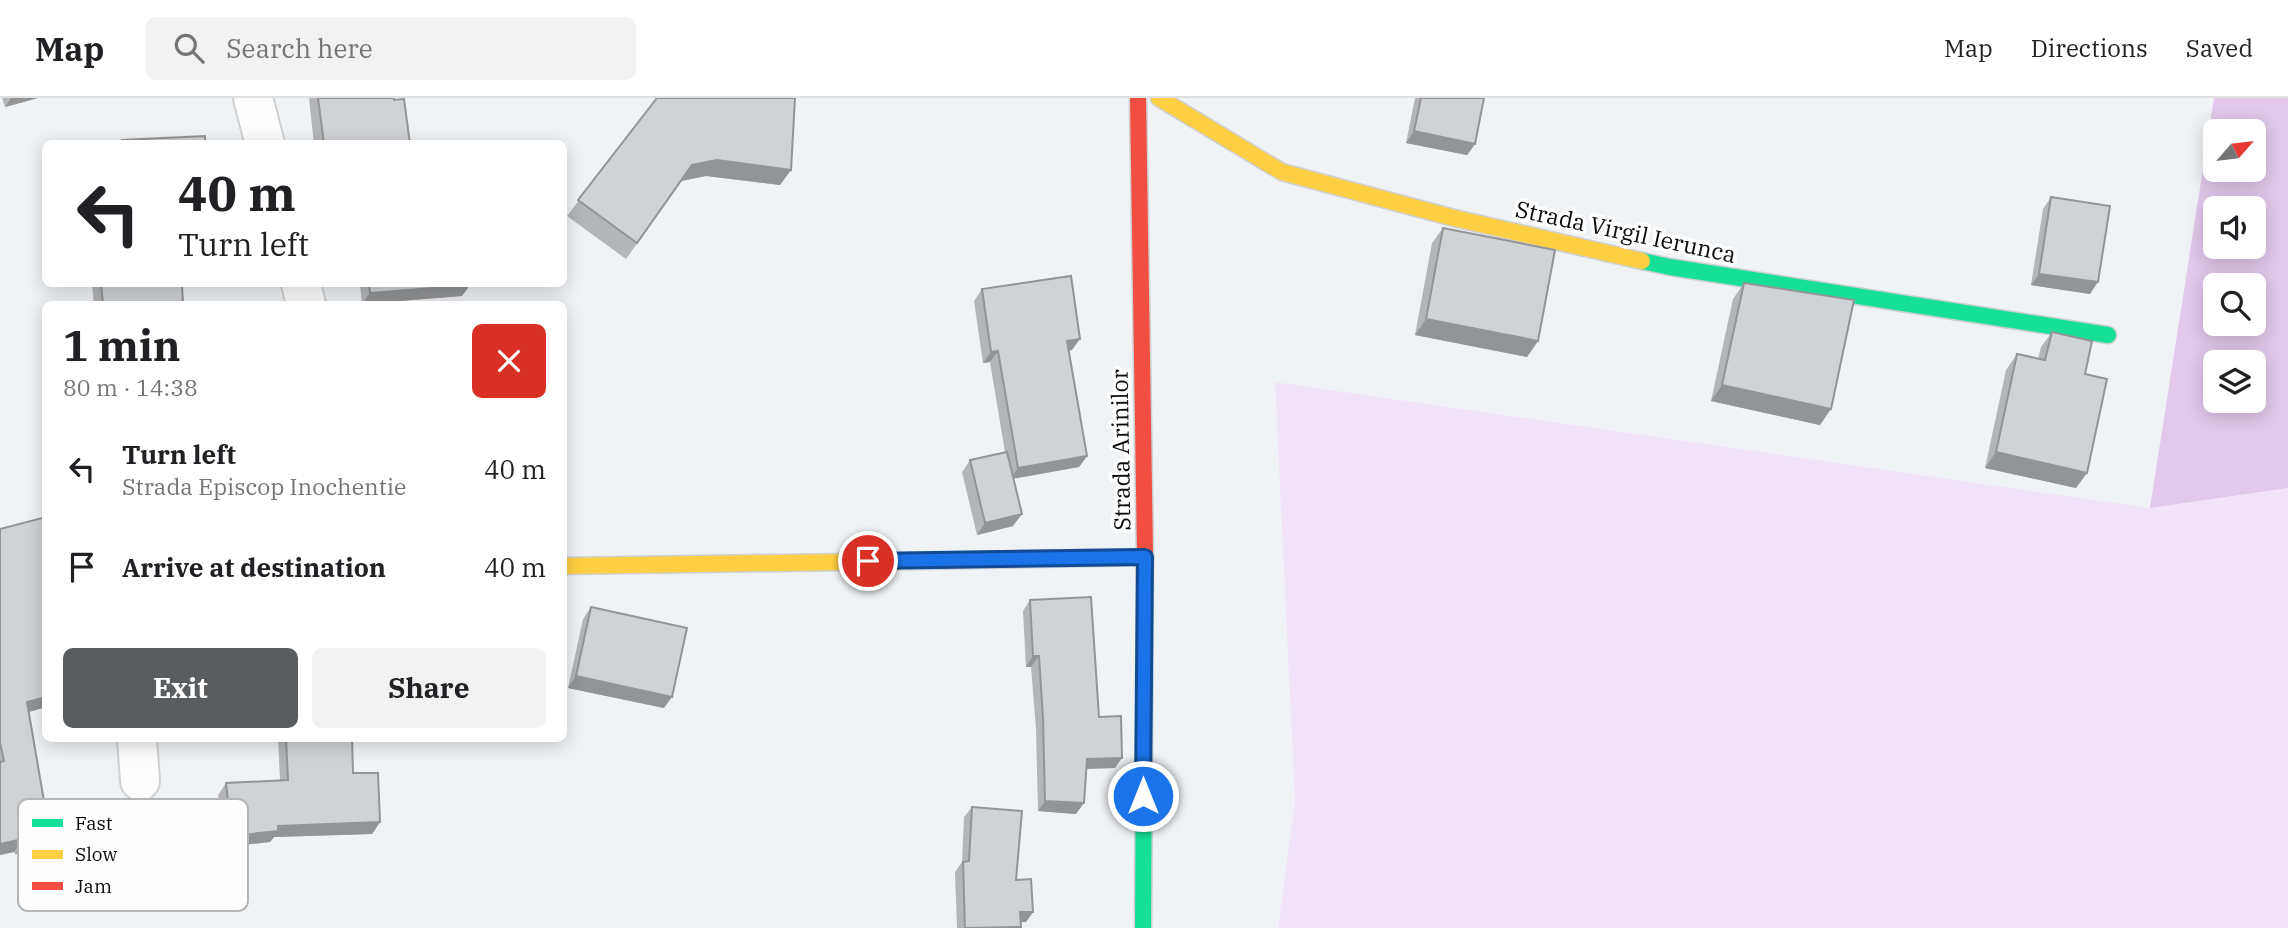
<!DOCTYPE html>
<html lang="en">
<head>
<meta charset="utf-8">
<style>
  body { margin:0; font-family:"IBM Plex Serif",serif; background:#f2f2f2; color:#202124; height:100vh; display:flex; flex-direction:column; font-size:26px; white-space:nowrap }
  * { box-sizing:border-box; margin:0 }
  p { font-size:23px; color:#757577 }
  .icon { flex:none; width:38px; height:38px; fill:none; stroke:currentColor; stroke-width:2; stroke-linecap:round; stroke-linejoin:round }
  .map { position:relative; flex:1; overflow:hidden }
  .side { position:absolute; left:42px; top:203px; width:525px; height:441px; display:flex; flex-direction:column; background:#fff; border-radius:10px; box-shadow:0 4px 18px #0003 }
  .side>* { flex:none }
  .guide { position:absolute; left:42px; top:42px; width:525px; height:147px; border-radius:10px; box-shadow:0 4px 18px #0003; background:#fff; color:#202124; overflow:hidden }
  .needle { width:46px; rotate:62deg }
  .buttons { position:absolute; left:2203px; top:21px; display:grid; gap:14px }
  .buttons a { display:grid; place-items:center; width:63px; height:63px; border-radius:10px; background:#fff; box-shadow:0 4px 18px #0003; font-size:35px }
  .pin { position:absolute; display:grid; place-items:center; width:60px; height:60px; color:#fff; margin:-30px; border:4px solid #fff; border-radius:50%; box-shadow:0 2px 7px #0007 }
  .me { position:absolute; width:77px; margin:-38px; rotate:0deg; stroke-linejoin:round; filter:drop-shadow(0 0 5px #0008) }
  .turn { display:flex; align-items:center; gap:24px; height:147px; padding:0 21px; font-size:32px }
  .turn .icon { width:91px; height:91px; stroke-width:2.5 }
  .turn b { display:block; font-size:49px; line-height:60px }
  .round { display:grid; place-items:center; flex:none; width:74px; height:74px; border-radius:10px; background:#f2f2f2 }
  .head { display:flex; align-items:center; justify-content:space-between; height:119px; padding:0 21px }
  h1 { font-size:42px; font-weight:700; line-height:52px }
  .cta { display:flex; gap:14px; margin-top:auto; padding:14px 21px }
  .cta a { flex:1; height:80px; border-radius:10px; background:#5a5d5f; color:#fff; font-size:28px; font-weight:700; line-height:80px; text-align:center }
  .cta a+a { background:#f2f2f2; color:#202124 }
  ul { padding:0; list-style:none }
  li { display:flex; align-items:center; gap:21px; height:98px; padding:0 21px }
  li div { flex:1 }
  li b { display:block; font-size:26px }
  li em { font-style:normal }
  header { display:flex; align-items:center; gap:42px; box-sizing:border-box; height:98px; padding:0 35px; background:#fff; border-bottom:2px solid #e0e0e0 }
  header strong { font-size:33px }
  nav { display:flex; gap:38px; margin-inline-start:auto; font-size:24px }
  .search { width:490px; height:63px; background:#f2f2f2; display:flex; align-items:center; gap:18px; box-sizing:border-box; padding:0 24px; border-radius:10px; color:#757577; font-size:26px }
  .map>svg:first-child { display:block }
  .green { fill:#f1e4f9 }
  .forest { fill:#e1c8ec; fill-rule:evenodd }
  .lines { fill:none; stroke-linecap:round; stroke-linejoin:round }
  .street-casing { stroke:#ced0d2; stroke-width:42 }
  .fast-casing { stroke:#ced0d2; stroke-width:19 }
  .slow-casing { stroke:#ced0d2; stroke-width:19 }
  .jam-casing { stroke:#ced0d2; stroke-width:19 }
  .street { stroke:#fdfdfe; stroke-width:38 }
  .fast { stroke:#16e098; stroke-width:16 }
  .slow { stroke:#ffcf43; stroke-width:16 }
  .jam { stroke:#f24e42; stroke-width:16 }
  .wall { fill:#b3b5b8 }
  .shaded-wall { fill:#929496 }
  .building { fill:#d0d3d6; stroke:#929496; stroke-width:2 }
  .route-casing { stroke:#114b97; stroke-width:18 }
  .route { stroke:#1a73e8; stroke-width:12 }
  .labels { text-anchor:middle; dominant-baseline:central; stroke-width:7; stroke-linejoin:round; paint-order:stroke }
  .street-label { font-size:23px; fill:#0a0c0e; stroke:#fefefe }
  .key { fill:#fefefe; stroke:#b5b5b6; stroke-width:2 }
  .key-label { font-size:19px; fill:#0a0c0e }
</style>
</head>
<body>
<header>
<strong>Map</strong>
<div class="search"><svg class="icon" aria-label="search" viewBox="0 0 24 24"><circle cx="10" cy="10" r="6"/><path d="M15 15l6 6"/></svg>Search here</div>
<nav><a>Map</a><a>Directions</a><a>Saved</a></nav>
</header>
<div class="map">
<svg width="2288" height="830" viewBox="0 0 2288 830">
  <rect width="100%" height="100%" fill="#f0f3f6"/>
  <path class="green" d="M1275,284L2150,410L2288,390V830H1278L1295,703Z"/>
  <path class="forest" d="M2214,0H2288V390L2150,410ZM2216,33H2254V72H2216ZM2216,110H2254V149H2216ZM2216,187H2254V226H2216ZM2216,264H2254V303H2216Z"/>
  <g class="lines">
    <g class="street-casing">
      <path id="street" d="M253,0L265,46
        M301,186L306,206
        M137,640L140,683"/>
    </g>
    <g class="fast-casing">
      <path id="fast" d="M1642,163L1670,169L2108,237
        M1143,830L1145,457"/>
    </g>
    <g class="slow-casing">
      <path id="slow" d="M1159,0L1282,74L1454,120L1642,163
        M564,468L911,463"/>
    </g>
    <g class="jam-casing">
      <path id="jam" d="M1138,0L1145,457
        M911,463L1145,459"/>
    </g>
    <use href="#street" class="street"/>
    <use href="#fast" class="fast"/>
    <use href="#slow" class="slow"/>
    <use href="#jam" class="jam"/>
  </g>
  <path class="wall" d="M2,0H38L5,9Z
    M309,0H394L410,46H314Z
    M657,0L791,72L780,87L706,78L681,83L626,161L567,118Z
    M1415,0H1484L1475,46L1467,57L1406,45Z
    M2051,99L2090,196L2031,187L2043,111Z
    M1443,130L1538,243L1527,259L1415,237L1432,145Z
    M1744,185L1820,327L1711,303L1733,201Z
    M92,186H182L183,206H94Z
    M360,186H470V187L462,198L362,206Z
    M982,191L1072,252L1069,253L1087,358L1079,369L1013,381V428L977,437L962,374L970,362L1005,354L990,264L983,265L974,203Z
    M2052,234L2085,276L2076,390L1985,370L2006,272L2017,256L2038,261L2041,249Z
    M0,431L46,609L29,614L42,751L15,756L14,754L0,757Z
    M1030,502L1099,619L1115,670L1086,671L1076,716L1038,713L1036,631L1031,569H1026L1023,513Z
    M591,509L664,610L568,590L583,521Z
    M278,640H352L353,675L380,724L372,736L274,739L270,744L224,749L218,697L226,685L280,682Z
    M972,709L1016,782L1033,814L1026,824H1021V830H957L955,774L962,764L964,719Z"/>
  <path class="shaded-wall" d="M11,0H38L5,9Z
    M1414,33L1475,46L1467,57L1406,45Z
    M717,62L791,72L780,87L706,78L681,83L626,161L692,67Z
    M2039,176L2098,184L2090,196L2031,187Z
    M470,187L462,198L362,206L370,195Z
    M1426,221L1538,243L1527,259L1415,237Z
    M1080,241L1072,252L1059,254L1067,243Z
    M998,253L990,264L983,265L991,254Z
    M1722,287L1831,311L1820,327L1711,303Z
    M1996,354L2087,375L2076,390L1985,370Z
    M1087,358L1079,369L1010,381L1018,370Z
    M1022,416L1013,428L977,437L985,425Z
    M1033,558H1039L1031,569H1026Z
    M576,578L672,599L664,610L568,590Z
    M46,599V609L18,617L27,604Z
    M1122,660L1115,670L1079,671L1087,661Z
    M1045,703L1084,705L1076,716L1038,713Z
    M380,724L372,736L274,739L270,744L224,749L232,738L278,728Z
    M50,738L42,751L15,756L24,744Z
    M23,741L14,754L0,757V746Z
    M1020,814H1033L1026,824L1013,825Z"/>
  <path class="building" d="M318,0H394V2L404,1L410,46H324Z
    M657,0H795L791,72L717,62L692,67L637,145L578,102Z
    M1421,0H1484L1475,46L1414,33Z
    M205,38V46H123L122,42Z
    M2051,99L2110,108L2098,184L2039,176Z
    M1443,130L1555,152L1538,243L1426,221Z
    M1071,178L1080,241L1067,243L1087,358L1018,370L998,253L991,254L982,191Z
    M1744,185L1854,202L1831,311L1722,287Z
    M101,186H182L183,206H103Z
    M369,186H470V187L370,195Z
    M2052,234L2092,243L2085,276L2107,281L2087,375L1996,354L2017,256L2045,262Z
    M1007,354L1022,416L985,425L970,362Z
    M46,419V599L27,604L50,738L24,744L23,741L0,746V664L4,663L0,645V431Z
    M1091,499L1099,619L1121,618L1122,660L1087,661L1084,705L1045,703L1043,620L1039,558H1033L1030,502Z
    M591,509L687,530L672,599L576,578Z
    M286,640H352L353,675H378L380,724L278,728V733L232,738L226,685L288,682Z
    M972,709L1022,713L1016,782L1031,781L1033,814H1020L1021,829L965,830L963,764L969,763Z"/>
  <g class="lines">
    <g class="route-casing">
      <path id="route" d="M868,463L1145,459L1143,698"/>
    </g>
    <use href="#route" class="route"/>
  </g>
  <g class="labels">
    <g class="street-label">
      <text transform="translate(1626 133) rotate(12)">Strada Virgil Ierunca</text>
      <text transform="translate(1120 352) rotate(-91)">Strada Arinilor</text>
    </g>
  </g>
  <rect x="18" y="701" width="230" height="112" rx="10" class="key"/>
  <rect x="32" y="721" width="31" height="8" fill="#16e098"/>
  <rect x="32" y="752" width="31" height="9" fill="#ffcf43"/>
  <rect x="32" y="784" width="31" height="8" fill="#f24e42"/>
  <g class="key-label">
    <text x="75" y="732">Fast</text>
    <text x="75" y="763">Slow</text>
    <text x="75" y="795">Jam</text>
  </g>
</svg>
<div class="buttons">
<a><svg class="needle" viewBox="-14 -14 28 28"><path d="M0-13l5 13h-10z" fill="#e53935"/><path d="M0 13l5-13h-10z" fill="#757577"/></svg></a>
<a><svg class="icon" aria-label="sound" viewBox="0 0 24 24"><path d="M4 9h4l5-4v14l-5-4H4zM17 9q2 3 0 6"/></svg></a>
<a><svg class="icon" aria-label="search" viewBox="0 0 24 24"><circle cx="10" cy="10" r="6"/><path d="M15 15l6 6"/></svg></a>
<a><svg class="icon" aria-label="layers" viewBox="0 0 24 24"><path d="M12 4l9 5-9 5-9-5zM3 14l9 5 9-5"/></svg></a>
</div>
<div class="pin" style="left:868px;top:463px;background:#d93025"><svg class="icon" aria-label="arrive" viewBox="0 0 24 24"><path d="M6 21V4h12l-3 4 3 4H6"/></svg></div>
<svg class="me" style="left:1143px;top:698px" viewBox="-20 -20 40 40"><circle r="17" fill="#1a73e8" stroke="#fff" stroke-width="3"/><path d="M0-11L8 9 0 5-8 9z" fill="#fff"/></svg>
<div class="guide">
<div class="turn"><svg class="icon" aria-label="left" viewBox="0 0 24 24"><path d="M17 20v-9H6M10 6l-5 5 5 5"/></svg><div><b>40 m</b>Turn left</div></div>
</div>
<section class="side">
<div class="head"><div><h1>1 min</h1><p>80 m · 14:38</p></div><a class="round" style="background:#d93025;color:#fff"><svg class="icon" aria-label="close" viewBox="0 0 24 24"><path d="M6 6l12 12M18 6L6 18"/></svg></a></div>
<ul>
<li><svg class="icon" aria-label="left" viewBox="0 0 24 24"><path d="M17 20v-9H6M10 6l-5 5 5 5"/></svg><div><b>Turn left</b><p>Strada Episcop Inochentie</p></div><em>40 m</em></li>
<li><svg class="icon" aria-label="arrive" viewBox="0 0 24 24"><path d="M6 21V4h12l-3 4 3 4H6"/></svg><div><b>Arrive at destination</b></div><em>40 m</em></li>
</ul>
<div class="cta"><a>Exit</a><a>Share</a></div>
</section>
</div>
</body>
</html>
